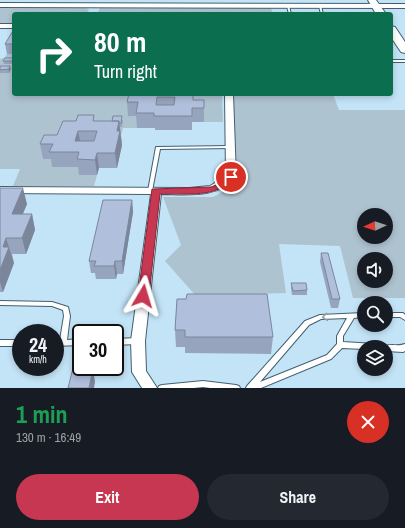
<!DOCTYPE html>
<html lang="en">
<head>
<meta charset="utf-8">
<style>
  body { margin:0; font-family:"Archivo Narrow",sans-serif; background:#242831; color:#f1f3f6; height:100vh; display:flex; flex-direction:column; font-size:15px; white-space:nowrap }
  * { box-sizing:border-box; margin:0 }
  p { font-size:13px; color:#9ea1a6 }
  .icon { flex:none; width:22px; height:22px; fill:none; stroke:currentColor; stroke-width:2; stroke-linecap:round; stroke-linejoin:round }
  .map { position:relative; height:388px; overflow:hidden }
  .panel { display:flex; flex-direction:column; background:#171b24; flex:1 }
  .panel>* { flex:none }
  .guide { position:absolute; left:12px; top:12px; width:381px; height:84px; border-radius:4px; box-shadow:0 2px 6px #0003; background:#0b6e4f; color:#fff; overflow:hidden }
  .needle { width:26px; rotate:267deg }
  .controls { position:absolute; left:357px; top:208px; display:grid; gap:8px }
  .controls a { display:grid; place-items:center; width:36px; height:36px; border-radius:50%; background:#171b24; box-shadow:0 2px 6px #0003; font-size:20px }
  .speed { position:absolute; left:12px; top:324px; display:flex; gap:8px; font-size:20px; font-weight:700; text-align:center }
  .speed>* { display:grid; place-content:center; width:52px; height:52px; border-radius:50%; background:#171b24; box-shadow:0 2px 6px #0003; line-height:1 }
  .speed small { font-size:10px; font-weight:400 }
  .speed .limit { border:2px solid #111; border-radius:6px; background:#fff; color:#111 }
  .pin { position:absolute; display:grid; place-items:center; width:34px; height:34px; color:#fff; margin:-17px; border:2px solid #fff; border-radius:50%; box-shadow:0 1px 4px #0007 }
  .me { position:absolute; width:44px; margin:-22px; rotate:7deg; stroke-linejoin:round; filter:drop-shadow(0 0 3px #0008) }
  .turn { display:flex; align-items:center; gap:14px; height:84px; padding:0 16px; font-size:18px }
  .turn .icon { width:52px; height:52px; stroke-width:2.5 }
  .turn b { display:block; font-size:28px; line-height:34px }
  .round { display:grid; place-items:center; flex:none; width:42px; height:42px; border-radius:21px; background:#242831 }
  .summary { display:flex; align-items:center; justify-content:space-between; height:68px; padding:0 16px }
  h1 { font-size:24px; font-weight:700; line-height:30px; color:#1e9e55 }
  .action { display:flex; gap:8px; margin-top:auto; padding:8px 16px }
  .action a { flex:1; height:46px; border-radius:24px; background:#c73752; color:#fff; font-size:16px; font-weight:700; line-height:46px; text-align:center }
  .action a+a { background:#242831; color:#f1f3f6 }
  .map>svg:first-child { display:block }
  .green { fill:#aec3d0; fill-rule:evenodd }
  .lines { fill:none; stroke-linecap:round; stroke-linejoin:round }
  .lane-casing { stroke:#425f6f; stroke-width:2 }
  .street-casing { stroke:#425f6f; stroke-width:2 }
  .primary-casing { stroke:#425f6f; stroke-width:2 }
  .lane { fill:#fff; fill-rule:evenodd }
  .street { fill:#fff; fill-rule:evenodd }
  .primary { fill:#fff; fill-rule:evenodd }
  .wall { fill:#97a4bd }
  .shaded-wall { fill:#7b869a }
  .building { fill:#b0bfdc; stroke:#7b869a; fill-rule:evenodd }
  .oneway { stroke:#9ba0a4 }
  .route { fill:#c73752; stroke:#812435 }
</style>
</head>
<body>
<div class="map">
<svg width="405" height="388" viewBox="0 0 405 388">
  <rect width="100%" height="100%" fill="#c3e4f7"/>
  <path class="green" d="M82,7L89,9L87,14H14V25H0V8Z
    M100,8H271L273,14H97Z
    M7,54H14V94H222L223,122H204V114L128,116H139L137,128H123L121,135L55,159L81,167L79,174L97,175L94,186H13L20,169H0V59L4,58Z
    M232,94H333L339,110H405V298H353L340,246L279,244L286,293L196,296L165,261L181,245L163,197H213L238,184ZM364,215H386V237H364ZM364,259H386V281H364Z"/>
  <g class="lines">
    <g class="lane-casing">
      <path id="lane" d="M288,5L289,6L291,14H289L287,6Z
        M320,5L321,6L323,14H321L319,6Z
        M391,60H405V62H391Z
        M231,146H233V148L160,149L152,191L150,192L148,191L156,147Z
        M0,301L52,302L68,307L70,316L67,340L81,339V345L55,346V340H60L64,316L63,310L52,306L0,305Z
        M364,313V317L354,318L343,336V342L375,344L377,345L378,347H364V349L342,348L331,359L261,388H246L247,386L305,321L320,315ZM347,318L337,336V344L327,355L260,382L309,325L321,319Z
        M386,313H403L405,315V320L400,317H386Z
        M137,338L139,339L140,341L139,343L137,344L115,345V339Z
        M0,340H21V346H0Z
        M405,344V351L403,352L386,351V347H383C389,343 398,347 405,344Z
        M203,381L236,385L239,386L240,388H210L203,387L194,388H158L159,386L162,385Z"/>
    </g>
    <g class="street-casing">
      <path id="street" d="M0,3L405,4V8L0,7Z
        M0,24H14V28H0Z
        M225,94H233L236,177C219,199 185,194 161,194L145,341L146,371L157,388H142L132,372L131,341L151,194L0,193V187L189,188L210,186L226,176Z"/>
    </g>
    <g class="primary-casing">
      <path id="primary" d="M368,0H376L386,14H376Z
        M391,26L395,27L405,42V53L401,52L391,37Z"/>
    </g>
    <use href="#lane" class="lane"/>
    <use href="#street" class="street"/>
    <use href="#primary" class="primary"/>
  </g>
  <path class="wall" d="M14,29V54H7L5,44Z
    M14,58V64H4L3,61Z
    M0,66L11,69L9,73H0Z
    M129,94H193V100H204V122H192V130H155V128H137L136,116H128L127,102Z
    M123,120L122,127H120L122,145L117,168H99L97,175H79L78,167H52L51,159H43L40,144L57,135L95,121H112Z
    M0,188L27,204L23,214H32L35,230L26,254H12L14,263L3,292H0Z
    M132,200L133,212L123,274H117L116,279H96L95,273H91L89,261Z
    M321,253L340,299L338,308H331L320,262Z
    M291,283L307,290V295H292L291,288Z
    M177,299L273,337L271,354L185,353V347H176L175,330Z"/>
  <path class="shaded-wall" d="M10,66L11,69L9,73V69Z
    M119,121L122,145L117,168L115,153L117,131Z
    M78,131L81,145L75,141Z
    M97,153L99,168L97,175L95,160Z
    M23,188L27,204L16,229L12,214Z
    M132,200L133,212L123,274L122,261Z
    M32,214L35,230L26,254L22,238Z
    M6,238L14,263L3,292L0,282V270L3,247Z
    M115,261L117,274L116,279L114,266Z
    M93,368L95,382L94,388H89Z"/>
  <path class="building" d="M14,29V44H5Z
    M5,58H14V61H3Z
    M0,66H10L9,69L0,70Z
    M129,94H193V100H204V108H192V116H154V113H136L138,102H127ZM157,97H175L174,105H156Z
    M78,115H94L93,121H119L117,131H120L115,153H97L95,160L77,159L79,152H49L53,144H40L44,135H57L63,121H76ZM78,131H97L94,141H75Z
    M113,116H122L121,123H119V121H112Z
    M0,188H23L12,214H32L22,238H6L3,247H9L0,270Z
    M103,200H132L122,261H115L114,266H94L96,261H89Z
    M321,253H328L340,299H332Z
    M291,283H306L307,290L293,291Z
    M187,294H267L273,337H185V330H175L177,299H186Z
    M73,368H93L89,388H68Z"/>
  <defs><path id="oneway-chevron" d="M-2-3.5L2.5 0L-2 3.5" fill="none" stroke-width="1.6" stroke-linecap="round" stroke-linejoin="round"/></defs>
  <use class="oneway" href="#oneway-chevron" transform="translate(325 317) rotate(175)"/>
  <path class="route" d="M231,174L235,177C218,199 185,193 160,194L149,296L143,300L139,298L138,296L152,189L211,187L219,184Z"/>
</svg>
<div class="controls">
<a><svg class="needle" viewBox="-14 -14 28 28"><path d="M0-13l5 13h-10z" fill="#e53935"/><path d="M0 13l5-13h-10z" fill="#9ea1a6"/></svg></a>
<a><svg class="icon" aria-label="sound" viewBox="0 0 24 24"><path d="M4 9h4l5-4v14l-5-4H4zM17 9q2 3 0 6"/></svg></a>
<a><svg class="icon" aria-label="search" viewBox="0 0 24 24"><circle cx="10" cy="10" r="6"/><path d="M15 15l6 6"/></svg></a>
<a><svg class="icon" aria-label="layers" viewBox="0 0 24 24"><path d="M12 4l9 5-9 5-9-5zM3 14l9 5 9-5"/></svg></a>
</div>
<div class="speed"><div>24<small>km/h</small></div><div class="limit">30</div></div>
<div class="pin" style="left:231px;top:177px;background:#d93025"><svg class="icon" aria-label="arrive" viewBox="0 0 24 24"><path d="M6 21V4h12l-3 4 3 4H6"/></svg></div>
<svg class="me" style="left:143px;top:296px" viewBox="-20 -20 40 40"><path d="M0-17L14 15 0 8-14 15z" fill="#c73752" stroke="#fff" stroke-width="4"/></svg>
<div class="guide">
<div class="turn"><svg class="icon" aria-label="right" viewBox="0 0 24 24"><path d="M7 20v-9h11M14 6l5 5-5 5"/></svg><div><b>80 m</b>Turn right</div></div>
</div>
</div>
<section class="panel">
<div class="summary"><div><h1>1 min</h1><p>130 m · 16:49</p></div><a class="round" style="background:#d93025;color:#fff"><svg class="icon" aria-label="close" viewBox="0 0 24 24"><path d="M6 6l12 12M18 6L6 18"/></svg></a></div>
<div class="action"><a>Exit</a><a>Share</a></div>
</section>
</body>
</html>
